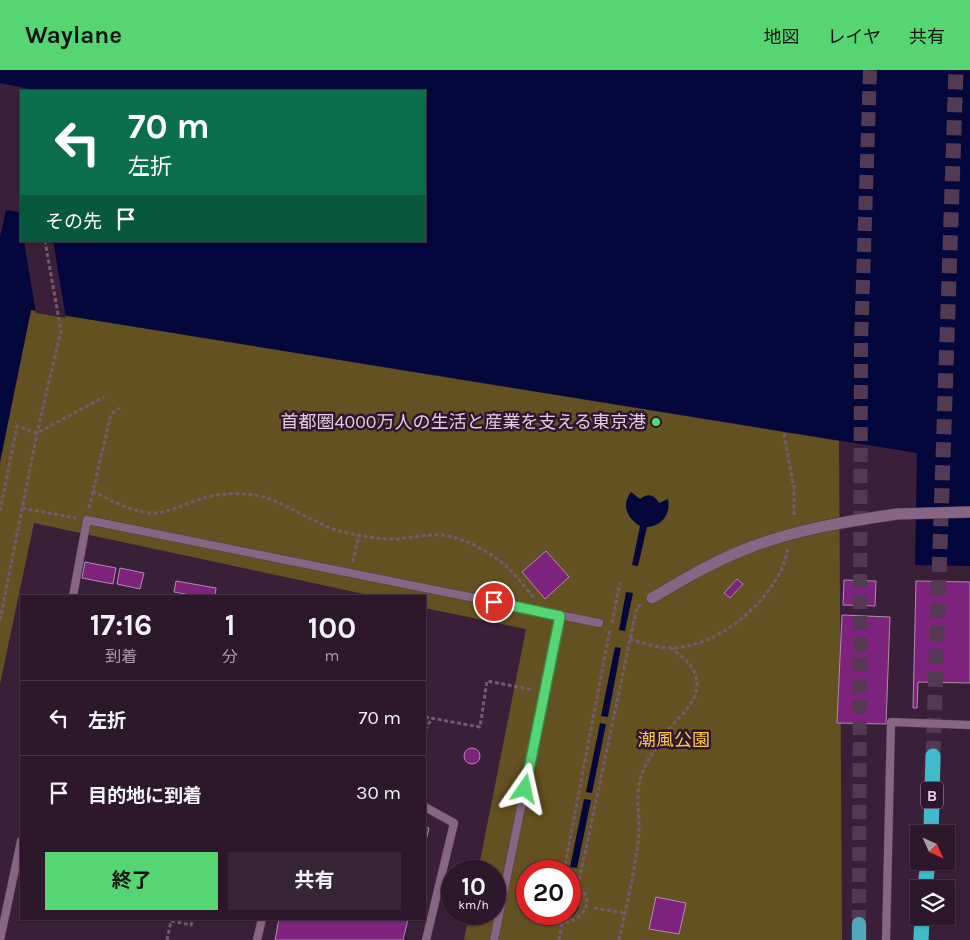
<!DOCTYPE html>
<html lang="ja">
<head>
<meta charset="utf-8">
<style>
  body { margin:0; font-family:Karla,"Noto Sans JP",sans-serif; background:#382437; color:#f1f3f6; height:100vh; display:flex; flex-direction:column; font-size:19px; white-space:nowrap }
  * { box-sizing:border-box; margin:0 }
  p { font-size:16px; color:#a69fa9 }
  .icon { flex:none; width:28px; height:28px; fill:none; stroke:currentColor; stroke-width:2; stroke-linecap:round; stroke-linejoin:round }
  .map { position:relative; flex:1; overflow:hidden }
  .side { position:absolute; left:20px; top:525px; width:406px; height:325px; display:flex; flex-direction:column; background:#2c172b; border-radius:0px; box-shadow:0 1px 4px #0004,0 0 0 1px #483647 }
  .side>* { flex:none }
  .banner { position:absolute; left:20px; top:20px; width:406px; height:152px; border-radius:0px; box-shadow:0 1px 4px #0004,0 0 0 1px #483647; background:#0b6e4f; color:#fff; overflow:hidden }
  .needle { width:32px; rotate:135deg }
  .tools { position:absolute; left:910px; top:755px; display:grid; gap:10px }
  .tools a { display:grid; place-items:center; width:45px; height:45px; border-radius:0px; background:#2c172b; box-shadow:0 1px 4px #0004,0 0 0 1px #483647; font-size:25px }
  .speed { position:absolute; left:441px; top:790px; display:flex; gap:10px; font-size:25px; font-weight:700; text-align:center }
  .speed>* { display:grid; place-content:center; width:65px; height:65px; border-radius:50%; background:#2c172b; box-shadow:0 1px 4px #0004,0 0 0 1px #483647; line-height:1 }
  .speed small { font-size:12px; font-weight:400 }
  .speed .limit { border:8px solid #d22; background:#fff; color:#111 }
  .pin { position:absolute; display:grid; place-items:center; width:42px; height:42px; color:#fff; margin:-21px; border:2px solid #fff; border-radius:50%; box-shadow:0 1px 5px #0007 }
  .me { position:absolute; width:55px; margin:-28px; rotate:11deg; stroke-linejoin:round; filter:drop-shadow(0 0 4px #0008) }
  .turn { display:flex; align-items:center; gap:18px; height:105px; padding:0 25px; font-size:22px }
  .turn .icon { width:65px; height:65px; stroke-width:2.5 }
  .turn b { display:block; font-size:35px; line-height:42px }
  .then { display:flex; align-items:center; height:48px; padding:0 25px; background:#0003; gap:10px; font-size:19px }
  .eta { display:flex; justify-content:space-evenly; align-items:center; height:85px; text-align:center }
  .eta b { font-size:30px; font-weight:700; line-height:35px }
  .primary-button { display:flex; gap:10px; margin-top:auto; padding:10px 25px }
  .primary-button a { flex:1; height:58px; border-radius:0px; background:#55d672; color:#111; font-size:20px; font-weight:700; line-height:58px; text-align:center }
  .primary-button a+a { background:#382437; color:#f1f3f6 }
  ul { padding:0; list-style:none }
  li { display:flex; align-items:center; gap:15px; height:75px; padding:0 25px; border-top:1px solid #483647 }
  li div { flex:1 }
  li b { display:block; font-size:19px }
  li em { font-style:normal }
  header { display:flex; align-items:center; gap:30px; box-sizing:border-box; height:70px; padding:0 25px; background:#55d672; color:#111 }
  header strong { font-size:24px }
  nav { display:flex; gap:28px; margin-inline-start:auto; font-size:18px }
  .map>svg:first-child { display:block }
  .green { fill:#645121; fill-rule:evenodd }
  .water { fill:#04073c; fill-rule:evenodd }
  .pier { fill:#3a1f39 }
  .building { fill:#7e237d; stroke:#ae8dac }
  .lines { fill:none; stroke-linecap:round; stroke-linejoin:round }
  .trunk-tunnel { stroke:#533952; stroke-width:14; stroke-dasharray:14 7; stroke-linecap:butt }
  .motorway-tunnel { stroke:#533952; stroke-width:15; stroke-dasharray:15 8; stroke-linecap:butt }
  .service-casing { stroke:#523b51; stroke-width:9 }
  .pedestrian-casing { stroke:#523b51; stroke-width:12 }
  .trunk-casing { stroke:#523b51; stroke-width:15 }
  .motorway-casing { stroke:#523b51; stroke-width:16 }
  .path { stroke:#725a71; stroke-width:3; stroke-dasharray:4 2.5; stroke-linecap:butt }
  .service { stroke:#866684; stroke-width:8 }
  .pedestrian { stroke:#866684; stroke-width:11 }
  .trunk { stroke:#4fa9bd; stroke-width:14 }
  .motorway { stroke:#41bacb; stroke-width:15 }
  .pedestrian-bridge-casing { stroke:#523b51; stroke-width:12; stroke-linecap:butt }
  .pedestrian-bridge { stroke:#866684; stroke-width:11 }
  .route-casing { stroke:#378b4a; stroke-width:12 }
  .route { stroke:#55d672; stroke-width:9 }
  .poi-dot { fill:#55d672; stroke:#2f152f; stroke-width:2 }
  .labels { text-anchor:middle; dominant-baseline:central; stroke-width:5; stroke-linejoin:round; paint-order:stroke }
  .shield { fill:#2f152f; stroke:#ab96aa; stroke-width:1 }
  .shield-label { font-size:16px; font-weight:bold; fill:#e0cede }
  .poi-label { font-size:18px; fill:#e0cede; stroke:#2f152f; text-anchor:end }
  .park-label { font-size:18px; fill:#fccb44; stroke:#2f152f }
</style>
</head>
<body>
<header>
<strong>Waylane</strong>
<nav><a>地図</a><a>レイヤ</a><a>共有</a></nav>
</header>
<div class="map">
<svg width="970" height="870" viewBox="0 0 970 870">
  <rect width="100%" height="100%" fill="#3a1f39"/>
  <path class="green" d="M31,240L839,371L842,870H464L469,844H495V801H478L526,559L425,538V526H373L34,453L0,614V393ZM528,801H570V844H528Z"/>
  <path class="water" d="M0,0H970V496L915,495L917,383L31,240L0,391ZM21,21H425V171H21Z
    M631,422L640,429C647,423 654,424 659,433L668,429C671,444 662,456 647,457L638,496L632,495L640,456C627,448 621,435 631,422Z
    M626,522L633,523L625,561L619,560Z
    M615,577L621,578L608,647L601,646Z
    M600,653L606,654L592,723L586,722Z
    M584,729L591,730L577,798L570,797Z
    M570,823L577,828L579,838L573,846L563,848L556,844H570Z"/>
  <path class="pier" d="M0,13L39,21H21V152L19,142L6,140L0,167Z
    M24,171H53L66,248L36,243Z"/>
  <path class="building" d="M546,481L569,507L545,529L522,502Z
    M85,492L116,498L113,514L82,508Z
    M120,498L144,503L140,519L117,514Z
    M737,509L743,514L730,528L724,523Z
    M844,510L876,511L875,536L843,535Z
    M176,511L216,518L215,526H196L174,522Z
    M916,511L970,512V613L918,612L917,638H913Z
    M842,545L890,547L886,654L837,653Z
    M464 686a8 8 0 1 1 16 0a8 8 0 1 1-16 0Z
    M425,757L429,758L425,775Z
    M656,827L686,833L679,864L649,859Z
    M279,849H408L403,870H275Z"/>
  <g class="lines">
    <path class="trunk-tunnel" d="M859,854L861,272L870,0"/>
    <path class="motorway-tunnel" d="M933,686L956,0"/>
    <g class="service-casing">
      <path id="service" d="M73,526L87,450L599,553
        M425,737L454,753L426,870
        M0,870L21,771
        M257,870L262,849
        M494,870L560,546
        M886,870L891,652L970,655"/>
    </g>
    <g class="pedestrian-casing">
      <path id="pedestrian" d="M652,528C684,509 716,490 751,477C798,459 849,451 897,444"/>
    </g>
    <g class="trunk-casing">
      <path id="trunk" d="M859,854V870"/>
    </g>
    <g class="motorway-casing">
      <path id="motorway" d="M931,764L933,686
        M925,819L928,791
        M921,870L922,846"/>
    </g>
    <path class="path" d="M784,364L794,418V448
      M93,421C109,430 130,441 149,443C168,444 186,433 204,428C216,424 232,423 245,424C281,426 307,452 340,461C358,466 377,469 396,469C411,468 427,464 442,465C463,467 490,482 506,496C516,505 525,517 534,528
      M22,438L76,448
      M89,438L111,344L120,338
      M0,441L17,356L37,363L104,327
      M353,492L359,465
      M0,550L37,363L61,261L45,171
      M612,553L620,512
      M630,569C643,573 658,578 672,578C712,577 755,544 775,511C782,502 785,490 788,479
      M425,647L480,657L487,611L534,620
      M425,660L432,648
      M564,801L610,559
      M578,816L637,537L641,535
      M516,818L528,821
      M594,838L625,843
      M548,844C569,870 610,827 570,813
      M167,870L171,851L191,855L193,849
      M559,870L562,854
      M619,870C626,838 634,805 638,772C642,749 633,728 642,704C647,690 656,677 665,664C676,649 697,635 697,614C697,597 683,587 671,578"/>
    <use href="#service" class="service"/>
    <use href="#pedestrian" class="pedestrian"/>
    <use href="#trunk" class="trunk"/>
    <use href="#motorway" class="motorway"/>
    <g class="pedestrian-bridge-casing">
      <path id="pedestrian-bridge" d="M897,444L970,442"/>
    </g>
    <use href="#pedestrian-bridge" class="pedestrian-bridge"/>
  </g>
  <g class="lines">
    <g class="route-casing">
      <path id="route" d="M494,532L560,546L525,719"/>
    </g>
    <use href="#route" class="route"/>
  </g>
  <circle class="poi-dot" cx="656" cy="352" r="5"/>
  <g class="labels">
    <rect class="shield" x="921" y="711.5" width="22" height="27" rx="4"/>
    <g class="shield-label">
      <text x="932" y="725">B</text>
    </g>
    <g class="poi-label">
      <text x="646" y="352">首都圏4000万人の生活と産業を支える東京港</text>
    </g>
    <g class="park-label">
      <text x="674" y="670">潮風公園</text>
    </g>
  </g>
</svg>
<div class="tools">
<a><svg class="needle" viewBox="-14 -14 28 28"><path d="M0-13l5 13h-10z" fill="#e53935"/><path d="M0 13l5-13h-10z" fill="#a69fa9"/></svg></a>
<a><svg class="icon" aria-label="layers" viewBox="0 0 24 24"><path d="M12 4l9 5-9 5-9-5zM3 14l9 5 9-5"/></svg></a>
</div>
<div class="speed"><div>10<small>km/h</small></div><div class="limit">20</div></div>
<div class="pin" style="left:494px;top:532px;background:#d93025"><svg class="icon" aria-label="arrive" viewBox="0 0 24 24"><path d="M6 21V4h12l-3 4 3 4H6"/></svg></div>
<svg class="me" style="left:525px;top:719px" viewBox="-20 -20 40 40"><path d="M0-17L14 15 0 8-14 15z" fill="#55d672" stroke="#fff" stroke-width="4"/></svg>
<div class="banner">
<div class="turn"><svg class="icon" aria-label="left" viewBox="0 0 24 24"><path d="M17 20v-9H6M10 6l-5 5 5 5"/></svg><div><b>70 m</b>左折</div></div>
<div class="then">その先<svg class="icon" aria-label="arrive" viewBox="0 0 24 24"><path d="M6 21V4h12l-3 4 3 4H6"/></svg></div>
</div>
<section class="side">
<div class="eta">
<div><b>17:16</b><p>到着</p></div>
<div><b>1</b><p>分</p></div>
<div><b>100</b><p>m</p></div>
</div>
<ul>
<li><svg class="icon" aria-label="left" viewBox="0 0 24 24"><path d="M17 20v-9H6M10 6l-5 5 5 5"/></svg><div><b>左折</b></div><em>70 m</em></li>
<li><svg class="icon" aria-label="arrive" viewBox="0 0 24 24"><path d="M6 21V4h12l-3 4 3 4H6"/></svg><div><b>目的地に到着</b></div><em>30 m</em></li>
</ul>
<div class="primary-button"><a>終了</a><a>共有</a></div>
</section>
</div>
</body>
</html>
